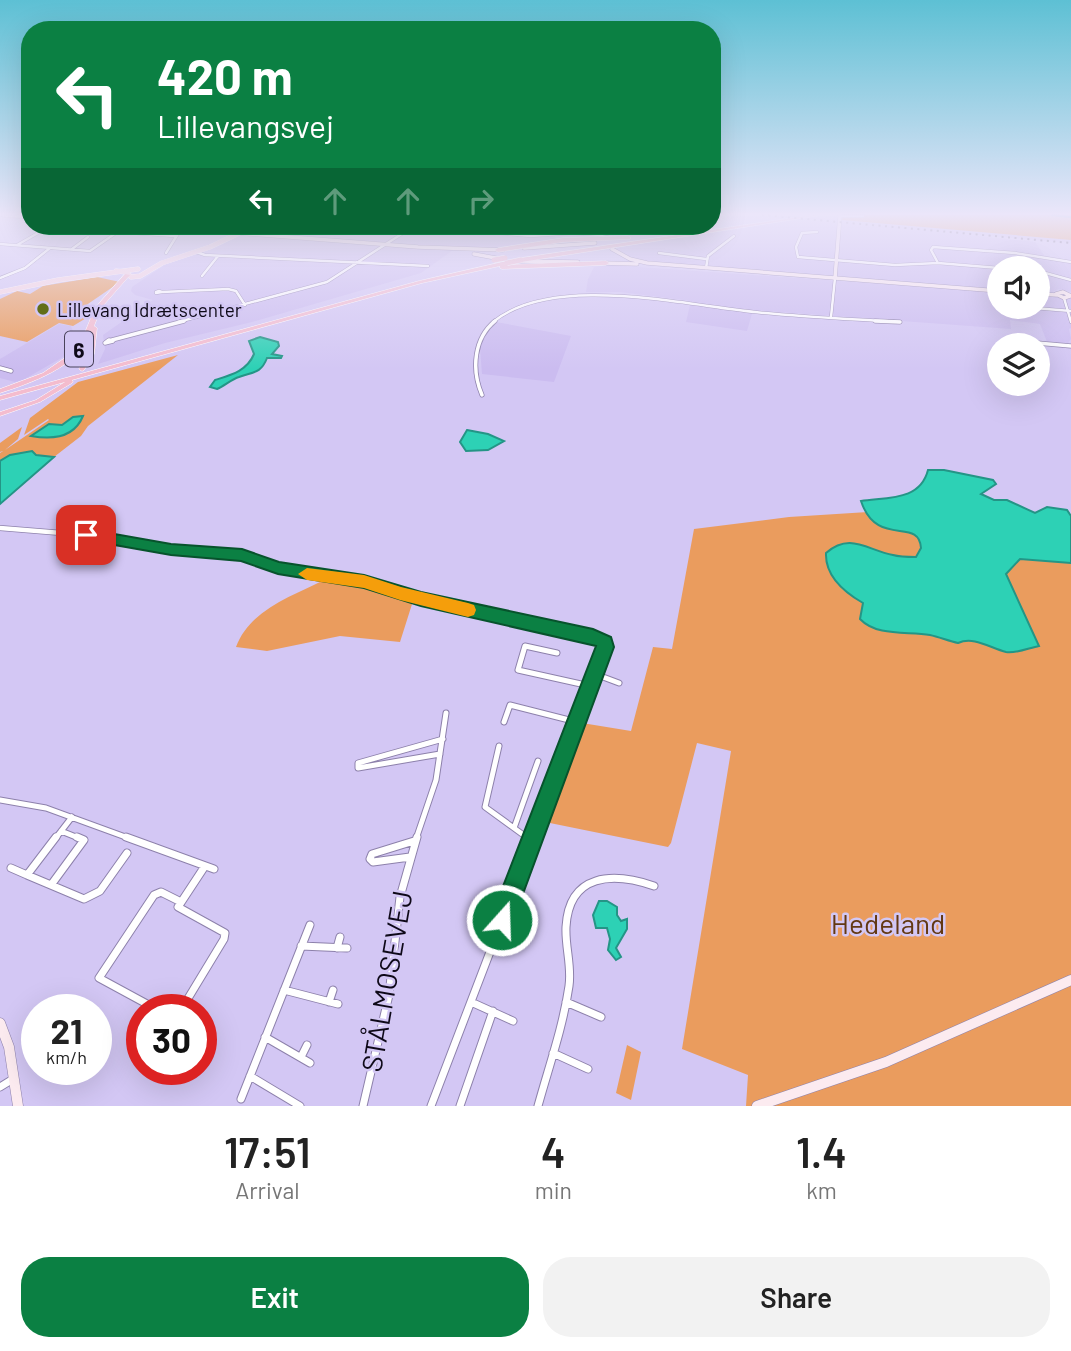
<!DOCTYPE html>
<html lang="en">
<head>
<meta charset="utf-8">
<style>
  body { margin:0; font-family:Barlow,sans-serif; background:#f2f2f2; color:#222; height:100vh; display:flex; flex-direction:column; font-size:26px; white-space:nowrap }
  * { box-sizing:border-box; margin:0 }
  p { font-size:23px; color:#767676 }
  .icon { flex:none; width:38px; height:38px; fill:none; stroke:currentColor; stroke-width:2; stroke-linecap:round; stroke-linejoin:round }
  .map { position:relative; height:1106px; overflow:hidden }
  .panel { display:flex; flex-direction:column; background:#fff; flex:1 }
  .panel>* { flex:none }
  .hud { position:absolute; left:21px; top:21px; width:700px; height:214px; border-radius:28px; box-shadow:0 7px 28px #0002; background:#0b8043; color:#fff; overflow:hidden }
  .controls { position:absolute; left:987px; top:256px; display:grid; gap:14px }
  .controls a { display:grid; place-items:center; width:63px; height:63px; border-radius:50%; background:#fff; box-shadow:0 7px 28px #0002; font-size:35px }
  .speed { position:absolute; left:21px; top:994px; display:flex; gap:14px; font-size:35px; font-weight:700; text-align:center }
  .speed>* { display:grid; place-content:center; width:91px; height:91px; border-radius:50%; background:#fff; box-shadow:0 7px 28px #0002; line-height:1 }
  .speed small { font-size:18px; font-weight:400 }
  .speed .limit { border:10px solid #d22; background:#fff; color:#111 }
  .pin { position:absolute; display:grid; place-items:center; width:60px; height:60px; color:#fff; margin:-30px; border-radius:14px; box-shadow:0 4px 10px #0006 }
  .me { position:absolute; width:77px; margin:-38px; rotate:20deg; stroke-linejoin:round; filter:drop-shadow(0 0 5px #0008) }
  .turn { display:flex; align-items:center; gap:24px; height:147px; padding:0 21px; font-size:32px }
  .turn .icon { width:91px; height:91px; stroke-width:2.5 }
  .turn b { display:block; font-size:49px; line-height:60px }
  .lanes { display:flex; align-items:center; height:66px; padding:0 21px; background:#0003; justify-content:center; gap:35px; direction:ltr }
  .lanes .off { opacity:.35 }
  .eta { display:flex; justify-content:space-evenly; align-items:center; height:119px; text-align:center }
  .eta b { font-size:42px; font-weight:600; line-height:49px }
  .action { display:flex; gap:14px; margin-top:auto; padding:14px 21px }
  .action a { flex:1; height:80px; border-radius:28px; background:#0b8043; color:#fff; font-size:28px; font-weight:600; line-height:80px; text-align:center }
  .action a+a { background:#f2f2f2; color:#222 }
  .map>svg:first-child { display:block }
  .built { fill:#cbbcf0 }
  .green { fill:#ea9c5e }
  .water { fill:#2dd1b5; stroke:#249586; stroke-width:2 }
  .lines { fill:none; stroke-linecap:round; stroke-linejoin:round }
  .stream { stroke:#249586; stroke-width:2 }
  .street-far4-casing { stroke:#8d81ab; stroke-width:3.5 }
  .street-far3-casing { stroke:#8d81ab; stroke-width:5 }
  .street-far2-casing { stroke:#8d81ab; stroke-width:6 }
  .street-far1-casing { stroke:#8d81ab; stroke-width:7 }
  .street-casing { stroke:#8d81ab; stroke-width:9 }
  .secondary-far1-casing { stroke:#8d81ab; stroke-width:4.5 }
  .secondary-casing { stroke:#8d81ab; stroke-width:11 }
  .primary-casing { stroke:#fff; stroke-width:5 }
  .highway-casing { stroke:#fff; stroke-width:1 }
  .street-far4 { stroke:#fff; stroke-width:2.5 }
  .street-far3 { stroke:#fff; stroke-width:3.5 }
  .street-far2 { stroke:#fff; stroke-width:4.5 }
  .street-far1 { stroke:#fff; stroke-width:5 }
  .street { stroke:#fff; stroke-width:7 }
  .secondary-far1 { stroke:#fcebf0; stroke-width:3.5 }
  .secondary { stroke:#fcebf0; stroke-width:10 }
  .primary { stroke:#f8d7e2; stroke-width:4.5 }
  .highway { fill:#f4bcce; fill-rule:evenodd }
  .rail { stroke:#6e6684; stroke-width:2; stroke-dasharray:2 4.5; stroke-linecap:butt }
  .highway-bridge-casing { stroke:#fff; stroke-width:6; stroke-linecap:butt }
  .highway-bridge { stroke:#f4bcce; stroke-width:5 }
  .route { fill:#0b8043; stroke:#07532c; stroke-width:2 }
  .slow { fill:#f59e0b }
  .poi-dot { fill:#626e18; stroke:#d3c7f4; stroke-width:2.5 }
  .labels { text-anchor:middle; dominant-baseline:central; stroke-width:5; stroke-linejoin:round; paint-order:stroke }
  .far-poi-label { font-size:19px; fill:#0e0918; stroke:#d3c7f4; text-anchor:start }
  .shield { fill:#d3c7f4; stroke:#49425a; stroke-width:2 }
  .shield-label { font-size:21px; font-weight:bold; fill:#0e0918 }
  .near-park-label { font-size:28px; fill:#633812; stroke:#d3c7f4 }
  .near-street-label { font-size:28px; fill:#0e0918; stroke:#d3c7f4 }
</style>
</head>
<body>
<div class="map">
<svg width="1071" height="1106" viewBox="0 0 1071 1106">
  <rect width="100%" height="100%" fill="#d3c7f4"/>
  <path class="built" d="M810,217L1071,240V243L942,232L1035,242L1046,258L1071,263V292L1059,289L1050,293L1038,292V268H999V289L656,263L632,258L615,248Z
    M259,226H666L603,236L554,235L558,240L489,249L456,248L421,273L252,322L165,343L98,364L105,349L103,335L153,300L135,295L131,291L132,287L169,262L223,244Z
    M611,265L999,292V306H1038V295L1071,297V328L1069,329L1071,339L1068,343L1047,342L1040,324L1010,320L1011,329L753,310L747,331L686,322L691,301L620,292H586L588,279L594,267Z
    M496,322L571,336L554,382L482,374L480,348L483,337Z
    M59,324L71,326L77,342L63,357L23,380L15,382L0,378V359Z"/>
  <path class="green" d="M843,215H1071V240L842,220Z
    M97,277L120,282L82,308L90,310L88,317L73,326L59,323L27,342L0,336V299L17,291L30,294L43,286Z
    M178,355L88,426L81,436L54,457L36,455L32,451L10,455L0,461V453L3,451L0,452V443L22,427L18,439L5,450L49,420L48,419L24,435L30,418L78,382Z
    M868,512L1071,518V1106H746L748,1075L682,1049L731,751L697,743L671,843L668,847L545,822L582,723L631,731L653,647L672,649L694,529L789,517Z
    M326,579L352,581L413,601L400,642L340,636L267,651L236,647C250,609 293,596 326,579Z
    M627,1045L641,1052L631,1100L616,1093Z"/>
  <path class="water" d="M260,337L278,342L279,346L272,354L282,356L281,358H267C261,374 252,372 239,377C232,379 224,386 217,389L210,387L215,380C231,375 247,371 254,354L249,341Z
    M83,416C74,438 53,440 31,436L49,424L62,425L73,417Z
    M467,430L488,434L504,441L488,450L466,451L460,442Z
    M32,451L36,455L54,457L0,504V461L10,455Z
    M928,470H944L993,480L996,484L981,494L994,500H1007L1035,513L1047,507L1067,510L1071,516V563L1020,559L1006,574L1039,646C1029,648 1015,654 1006,652C990,648 974,636 958,643C949,641 939,637 930,635C908,631 877,637 860,619L863,603C844,592 825,576 826,553C850,532 867,550 893,555C900,557 909,557 916,557L921,548C919,516 877,549 861,501C888,497 920,501 928,470Z
    M599,901H607L617,907V915L621,921L627,919V929L616,948L621,957L616,960L608,950L610,939L607,928H596L593,915Z"/>
  <g class="lines">
    <path class="stream" d="M1052,215L1070,217"/>
    <g class="street-far4-casing">
      <path id="street-far4" d="M840,216H863
        M49,226L97,231
        M421,226L531,236L572,233L601,235L624,230L626,226
        M624,230L658,226
        M119,232L175,236
        M817,232L802,233L796,247L798,257L895,265L938,263L999,268
        M564,233L565,226
        M0,244L90,251L126,226
        M17,245L38,233
        M72,249L88,237
        M196,252L205,255L428,266
        M166,253L181,229
        M659,253L706,259
        M938,263L931,250L933,247L1015,253L1071,262
        M706,268L708,256L734,236
        M1038,271L1071,280
        M202,276L218,256
        M0,278L25,268L50,248
        M159,291L162,292L156,293V292Z
        M162,292L228,289L236,291L245,305
        M999,295L996,296L999,299
        M1064,298L1071,322
        M1011,306L1071,311
        M831,317L835,278
        M178,322L327,282L414,226
        M493,322C553,273 683,305 755,312C803,317 852,319 900,322"/>
    </g>
    <g class="street-far3-casing">
      <path id="street-far3" d="M875,321L900,322
        M109,340L113,341L105,343Z
        M112,340L184,321
        M1037,343L1071,346
        M0,368L11,371
        M482,395C471,369 474,338 495,321"/>
    </g>
    <g class="street-far2-casing">
      <path id="street-far2" d="M0,528L86,535L171,550L242,555L278,568L364,581L443,605L541,626"/>
    </g>
    <g class="street-far1-casing">
      <path id="street-far1" d="M557,653L525,646L518,670L590,686
        M595,674L619,683
        M504,722L510,705L577,722
        M499,746L485,807L529,839
        M440,754L358,768V763L443,739
        M0,800L46,808L131,839
        M514,828L538,761
        M61,831L81,839
        M55,839L72,817
        M416,839L436,780L446,713
        M533,839L605,642L533,624"/>
    </g>
    <g class="street-casing">
      <path id="street" d="M56,837L27,875L84,899L100,891L127,853
        M126,837L214,869
        M527,837L532,841
        M410,857L373,862L370,859L372,854L414,841
        M11,868L27,875
        M51,885L84,840L77,837
        M301,946L347,948
        M337,948L340,937
        M284,990L338,1004
        M329,1002L333,990
        M471,1002L513,1021
        M566,1002L601,1017
        M158,1010L99,978L154,895L161,892L181,902
        M181,1010L224,939L225,933L178,907L205,866
        M265,1037L310,1063
        M553,1053L588,1069
        M301,1057L307,1045
        M250,1076L300,1106
        M0,1087L13,1079
        M241,1099L310,925
        M363,1106L389,995L400,897L417,837
        M431,1106L534,837
        M460,1106L493,1011
        M538,1106C549,1066 563,1027 569,986C572,966 565,947 566,927C569,873 613,872 654,886"/>
    </g>
    <g class="secondary-far1-casing">
      <path id="secondary-far1" d="M3,215L30,217
        M147,226L418,247L503,250
        M524,248L595,243
        M612,249L630,259L647,263L999,291
        M474,254L501,259
        M515,261L578,262
        M603,263L637,264
        M835,278L840,215
        M1038,294L1057,295
        M1070,296L1064,298L1056,294L1063,292L1071,296"/>
    </g>
    <g class="secondary-casing">
      <path id="secondary" d="M0,1023L9,1047L18,1106
        M757,1106L886,1062L1071,980"/>
    </g>
    <g class="primary-casing">
      <path id="primary" d="M116,271L126,272L131,277L140,276L162,263L210,247L254,226
        M0,292L58,280L138,269"/>
    </g>
    <g class="highway-casing">
      <path id="highway" d="M813,215H822L521,262L518,260L521,258Z
        M628,236L631,238L630,239L563,242L498,252L495,250L498,248L563,238Z
        M507,261L510,263L509,264L504,265L606,261L609,263L606,265L502,269L500,268V266L422,283L72,380L73,382L72,383L40,402L0,416V412L36,400L65,382L0,400V396L419,281Z
        M125,274L130,275L101,308L94,326L97,328L94,354L84,370L82,371L79,369L88,354L90,335C77,367 31,383 0,393V389L43,373L72,353L81,342L95,308Z"/>
    </g>
    <use href="#street-far4" class="street-far4"/>
    <use href="#street-far3" class="street-far3"/>
    <use href="#street-far2" class="street-far2"/>
    <use href="#street-far1" class="street-far1"/>
    <use href="#street" class="street"/>
    <use href="#secondary-far1" class="secondary-far1"/>
    <use href="#secondary" class="secondary"/>
    <use href="#primary" class="primary"/>
    <use href="#highway" class="highway"/>
    <path class="rail" d="M762,215L1071,243"/>
    <g class="highway-bridge-casing">
      <path id="highway-bridge" d="M494,260L505,258
        M507,263L521,260"/>
    </g>
    <use href="#highway-bridge" class="highway-bridge"/>
  </g>
  <linearGradient id="sky" x2="0" y2="1"><stop stop-color="#5dc0d4"/><stop offset="0.58" stop-color="#ebe6fa"/><stop offset="1" stop-color="#ebe6fa" stop-opacity="0"/></linearGradient>
  <rect width="1071" height="369" fill="url(#sky)"/>
  <path class="route" d="M86,529L171,544L242,549L279,562L364,575L421,592L593,629L611,637L614,647L510,929L502,932L494,929L490,920L596,646L421,606L364,588L278,574L241,561L171,555L81,539L79,535L81,531Z"/>
  <path class="slow" d="M307,568L364,575L401,587L468,603L474,605L476,610L474,615L468,617L400,600L364,588L307,580L298,574Z"/>
  <circle class="poi-dot" cx="43" cy="309" r="7"/>
  <g class="labels">
    <g class="far-poi-label">
      <text x="57" y="309">Lillevang Idrætscenter</text>
    </g>
    <rect class="shield" x="65" y="331.5" width="28" height="35" rx="5"/>
    <g class="shield-label">
      <text x="79" y="349">6</text>
    </g>
    <g class="near-park-label">
      <text x="888" y="923">Hedeland</text>
    </g>
    <g class="near-street-label">
      <text transform="translate(386 981) rotate(-80)">STÅLMOSEVEJ</text>
    </g>
  </g>
</svg>
<div class="controls">
<a><svg class="icon" aria-label="sound" viewBox="0 0 24 24"><path d="M4 9h4l5-4v14l-5-4H4zM17 9q2 3 0 6"/></svg></a>
<a><svg class="icon" aria-label="layers" viewBox="0 0 24 24"><path d="M12 4l9 5-9 5-9-5zM3 14l9 5 9-5"/></svg></a>
</div>
<div class="speed"><div>21<small>km/h</small></div><div class="limit">30</div></div>
<div class="pin" style="left:86px;top:535px;background:#d93025"><svg class="icon" aria-label="arrive" viewBox="0 0 24 24"><path d="M6 21V4h12l-3 4 3 4H6"/></svg></div>
<svg class="me" style="left:502px;top:920px" viewBox="-20 -20 40 40"><circle r="17" fill="#0b8043" stroke="#fff" stroke-width="3"/><path d="M0-11L8 9 0 5-8 9z" fill="#fff"/></svg>
<div class="hud">
<div class="turn"><svg class="icon" aria-label="left" viewBox="0 0 24 24"><path d="M17 20v-9H6M10 6l-5 5 5 5"/></svg><div><b>420 m</b>Lillevangsvej</div></div>
<div class="lanes"><svg class="icon" aria-label="left" viewBox="0 0 24 24"><path d="M17 20v-9H6M10 6l-5 5 5 5"/></svg><svg class="icon off" aria-label="ahead" viewBox="0 0 24 24"><path d="M12 20V5M6 11l6-6 6 6"/></svg><svg class="icon off" aria-label="ahead" viewBox="0 0 24 24"><path d="M12 20V5M6 11l6-6 6 6"/></svg><svg class="icon off" aria-label="right" viewBox="0 0 24 24"><path d="M7 20v-9h11M14 6l5 5-5 5"/></svg></div>
</div>
</div>
<section class="panel">
<div class="eta">
<div><b>17:51</b><p>Arrival</p></div>
<div><b>4</b><p>min</p></div>
<div><b>1.4</b><p>km</p></div>
</div>
<div class="action"><a>Exit</a><a>Share</a></div>
</section>
</body>
</html>
